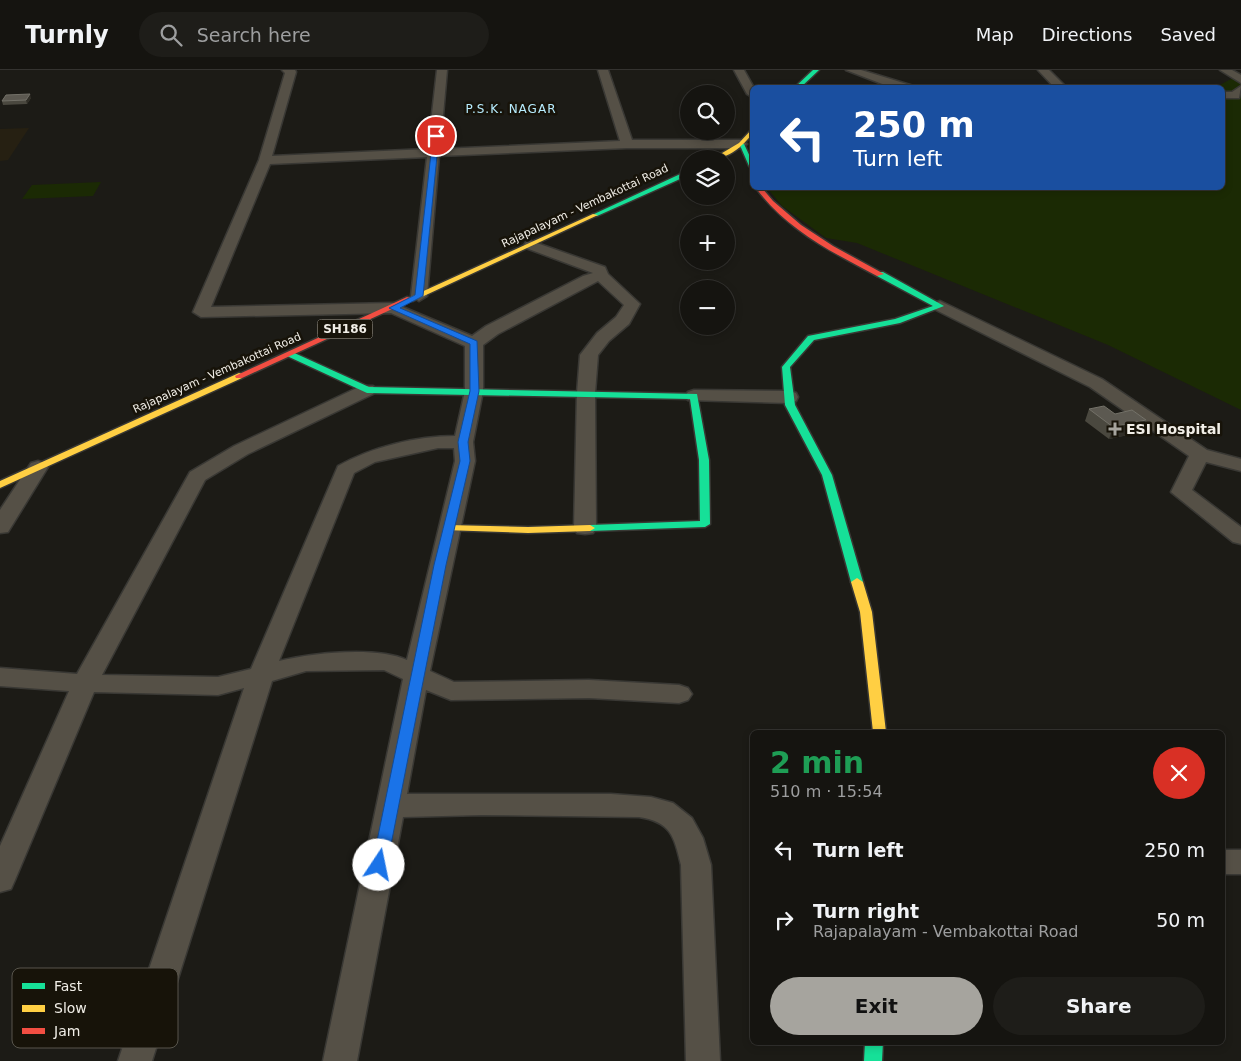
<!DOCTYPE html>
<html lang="en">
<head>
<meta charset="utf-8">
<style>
  body { margin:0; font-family:"DejaVu Sans",sans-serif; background:#1e1d19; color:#f1f3f6; height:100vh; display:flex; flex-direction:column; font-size:19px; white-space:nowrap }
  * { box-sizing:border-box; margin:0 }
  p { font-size:16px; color:#9d9e9f }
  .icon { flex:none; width:28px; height:28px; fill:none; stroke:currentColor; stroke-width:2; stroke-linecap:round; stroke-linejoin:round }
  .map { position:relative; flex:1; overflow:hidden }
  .details { position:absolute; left:750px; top:660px; width:475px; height:315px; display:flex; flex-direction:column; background:#151410; border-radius:8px; box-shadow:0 2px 8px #0003,0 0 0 1px #343330 }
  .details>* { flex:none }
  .hud { position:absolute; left:750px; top:15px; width:475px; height:105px; border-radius:8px; box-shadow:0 2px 8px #0003,0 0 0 1px #343330; background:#1a4fa0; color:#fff; overflow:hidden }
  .controls { position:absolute; left:680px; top:15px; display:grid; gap:10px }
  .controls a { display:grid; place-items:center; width:55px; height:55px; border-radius:50%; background:#151410; box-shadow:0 2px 8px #0003,0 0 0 1px #343330; font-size:25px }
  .pin { position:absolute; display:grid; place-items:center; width:42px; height:42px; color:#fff; margin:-21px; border:2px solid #fff; border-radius:50%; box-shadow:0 1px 5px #0007 }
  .me { position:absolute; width:55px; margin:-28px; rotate:11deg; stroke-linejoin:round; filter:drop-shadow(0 0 4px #0008) }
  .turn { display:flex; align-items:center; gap:18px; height:105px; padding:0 20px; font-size:22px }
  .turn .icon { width:65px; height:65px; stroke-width:2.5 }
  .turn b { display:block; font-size:35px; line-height:42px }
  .round { display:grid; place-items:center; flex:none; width:52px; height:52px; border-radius:26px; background:#1e1d19 }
  .head { display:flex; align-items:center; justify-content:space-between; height:85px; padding:0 20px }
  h1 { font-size:30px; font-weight:700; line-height:38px; color:#1e9e55 }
  .primary-button { display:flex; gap:10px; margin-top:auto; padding:10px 20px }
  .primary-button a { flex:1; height:58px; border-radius:30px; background:#a6a49e; color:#111; font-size:20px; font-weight:700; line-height:58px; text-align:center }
  .primary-button a+a { background:#1e1d19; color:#f1f3f6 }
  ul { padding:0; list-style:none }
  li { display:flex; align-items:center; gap:15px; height:70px; padding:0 20px }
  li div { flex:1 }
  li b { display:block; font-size:19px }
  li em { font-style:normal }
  header { display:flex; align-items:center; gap:30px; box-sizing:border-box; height:70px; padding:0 25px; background:#151410; border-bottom:1px solid #343330 }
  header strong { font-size:24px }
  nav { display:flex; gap:28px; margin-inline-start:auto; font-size:18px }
  .search { width:350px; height:45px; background:#1e1d19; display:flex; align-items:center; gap:12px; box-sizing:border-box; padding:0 18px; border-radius:28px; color:#9d9e9f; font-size:19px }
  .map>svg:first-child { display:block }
  .built { fill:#262012 }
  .green { fill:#1b2a04 }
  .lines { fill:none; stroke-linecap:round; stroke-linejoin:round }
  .street-casing { stroke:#393834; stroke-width:3 }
  .fast-casing { stroke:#393834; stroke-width:3 }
  .slow-casing { stroke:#393834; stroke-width:3 }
  .jam-casing { stroke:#393834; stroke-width:3 }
  .street { fill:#555046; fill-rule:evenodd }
  .fast { fill:#16e098; fill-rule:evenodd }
  .slow { fill:#ffcf43; fill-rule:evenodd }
  .jam { fill:#f24e42; fill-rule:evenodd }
  .wall { fill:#4a483f }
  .shaded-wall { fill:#302e27 }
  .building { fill:#5c5951; stroke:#737168 }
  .route { fill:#1a73e8; stroke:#114b97 }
  .poi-dot { fill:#a6a49e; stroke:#171309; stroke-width:2 }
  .labels { text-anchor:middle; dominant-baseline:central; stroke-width:5; stroke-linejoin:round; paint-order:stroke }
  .far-street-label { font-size:11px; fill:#f1eee7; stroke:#171309 }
  .far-neighbourhood-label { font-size:12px; letter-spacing:1px; fill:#b7ecfe; stroke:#171309 }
  .shield { fill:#171309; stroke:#b0aca4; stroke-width:1 }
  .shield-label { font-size:12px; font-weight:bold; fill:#f1eee7 }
  .poi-label { font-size:14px; font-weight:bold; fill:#f1eee7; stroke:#171309; text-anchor:start }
  .key { fill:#171309; stroke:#58554c; stroke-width:1 }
  .key-label { font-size:14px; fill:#f1eee7 }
</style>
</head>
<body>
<header>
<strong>Turnly</strong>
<div class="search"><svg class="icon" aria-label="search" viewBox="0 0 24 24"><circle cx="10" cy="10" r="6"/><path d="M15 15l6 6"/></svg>Search here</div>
<nav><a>Map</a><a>Directions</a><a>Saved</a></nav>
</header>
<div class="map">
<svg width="1241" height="991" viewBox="0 0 1241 991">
  <rect width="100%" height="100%" fill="#1c1b16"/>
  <path class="built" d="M29,58L8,90L0,91V59Z"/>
  <path class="green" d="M1231,9H1241V340L1108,275L857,173L826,168L782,136L767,118H1222V18L1216,17Z
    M101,112L93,126L22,129L32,115Z"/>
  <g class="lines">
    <g class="street-casing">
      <path id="street" d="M282,0H295L296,2L272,86L428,79L437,0H447L440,79L620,71L598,0H608L632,70H741L747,74L741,78H627L439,86L427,226L419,231L411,226L427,87L270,94L211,237L393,233L472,266L486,256L583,206L593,203L526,178L524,175L526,172L531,171L605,197L608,204L640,234L629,254L609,271L598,285L595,323L596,458L593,463L585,464L577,463L574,458L577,323L580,285L597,263L616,247L624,235L598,211L498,264L483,275V321L473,372L475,391L430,601L454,612L589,610L679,615L688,618L692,624L688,630L679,633L589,628L451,630L426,620L407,724H611L651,727L673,733L692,748L703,768L711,795L720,991H686L681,795C674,766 671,752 639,747L482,745L403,747L357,991H323L403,609L384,600L306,601L272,611L152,991H118L244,618L218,625L94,622L15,810L11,819L0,822V776L69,621L0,616V598L77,604L190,402L234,376L361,316H373L376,320L373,324L248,384L205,410L102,605L218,607L251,599L338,396C372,377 416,366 455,366L465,321V276L391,243L201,247L193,242L259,90L285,3ZM438,378H454L455,391L407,590C376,576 312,583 279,591L354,403L375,392Z
        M734,0H744L754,18L752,27L747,24Z
        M846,0H861L920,18L885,15Z
        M1038,0H1049L1067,18H1055Z
        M1220,0H1232L1241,5V13Z
        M1241,16L1239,28H1222V22H1232Z
        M940,231L1102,309L1207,380L1241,389V401L1206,392L1192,420L1241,457V474L1233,472L1171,422L1189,386L1090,317L934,239L932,236L934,233Z
        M694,320L789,321L796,323L798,327L796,331L789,333L688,330L685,326L688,322Z
        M38,391L45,393L48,397L8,462L0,463V440L31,393Z
        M1222,780H1241V804H1222Z"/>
    </g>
    <g class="fast-casing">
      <path id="fast" d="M813,0H819L800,18H794Z
        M739,73L744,74L752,91V98L749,96Z
        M689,100V105L597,146L592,145Z
        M877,202H883L944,236L900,253L814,270L790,297L795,335L832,405L863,512L857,516L851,512L822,405L785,335L782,297L808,266L895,249L933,236L877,206Z
        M290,281L369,317L697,324L709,390L710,454L705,457L590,461L585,458L590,455L700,451L699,390L690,329L367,323L287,286L286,284Z
        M865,972H883L882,991H864Z"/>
    </g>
    <g class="slow-casing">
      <path id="slow" d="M752,59V64C743,76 728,89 712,89L739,73Z
        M593,144L598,145L413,231L406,229Z
        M239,303L242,304V308L0,418V411Z
        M448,455L528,457L590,455L595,458L590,461L528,463L444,460L443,458Z
        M857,508L863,512L872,542L886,662H873L860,542L851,512Z"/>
    </g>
    <g class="jam-casing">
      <path id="jam" d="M756,118H762L773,131L801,155L833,176L884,204L877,206C832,182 787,160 756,118Z
        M407,227L414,229L242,308H236L235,306Z"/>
    </g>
    <use href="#street" class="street"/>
    <use href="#fast" class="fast"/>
    <use href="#slow" class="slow"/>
    <use href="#jam" class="jam"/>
  </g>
  <path class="wall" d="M31,28L27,34L3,35L2,31Z
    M1089,339L1115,344L1146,350L1142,362L1109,369L1085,351Z"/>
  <path class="shaded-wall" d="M30,24L31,28L27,34L26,30Z
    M1146,350L1142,362L1109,369L1113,357Z"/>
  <path class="building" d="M30,24L26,30L2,31L6,25Z
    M1104,336L1115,344L1132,340L1146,350L1113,357L1089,339Z"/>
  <path class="route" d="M436,64L439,66L423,226L400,238L477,271L479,321L468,372L470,391L446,495L387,795L385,799L379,801L374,799L372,795L434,495L460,391L458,372L470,321V274L389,238L415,225L433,66Z"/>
  <path class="poi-dot" d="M1112.5 351.5h5v5h5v5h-5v5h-5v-5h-5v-5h5z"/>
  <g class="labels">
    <g class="far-street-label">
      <text transform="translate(585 136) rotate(-25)">Rajapalayam - Vembakottai Road</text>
      <text transform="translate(217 303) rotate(-24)">Rajapalayam - Vembakottai Road</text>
    </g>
    <g class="far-neighbourhood-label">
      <text x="511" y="39">P.S.K. NAGAR</text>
    </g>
    <rect class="shield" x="317.5" y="249.5" width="55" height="19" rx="4"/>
    <g class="shield-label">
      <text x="345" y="259">SH186</text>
    </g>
    <g class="poi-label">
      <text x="1126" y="359">ESI Hospital</text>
    </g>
  </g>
  <rect x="12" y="898" width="166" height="80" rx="8" class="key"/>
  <rect x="22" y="913" width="23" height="6" fill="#16e098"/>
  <rect x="22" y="935" width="23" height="7" fill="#ffcf43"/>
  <rect x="22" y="958" width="23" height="6" fill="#f24e42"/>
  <g class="key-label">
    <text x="54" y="921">Fast</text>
    <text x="54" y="943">Slow</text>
    <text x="54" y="966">Jam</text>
  </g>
</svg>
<div class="controls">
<a><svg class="icon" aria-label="search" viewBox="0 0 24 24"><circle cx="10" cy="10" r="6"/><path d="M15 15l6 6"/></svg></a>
<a><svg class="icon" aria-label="layers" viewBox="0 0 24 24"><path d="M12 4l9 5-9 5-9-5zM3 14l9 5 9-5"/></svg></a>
<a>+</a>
<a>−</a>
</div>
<div class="pin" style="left:436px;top:66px;background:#d93025"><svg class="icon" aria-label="arrive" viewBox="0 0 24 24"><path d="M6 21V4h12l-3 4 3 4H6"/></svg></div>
<svg class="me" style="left:379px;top:795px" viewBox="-20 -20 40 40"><circle r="19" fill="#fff"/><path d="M0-13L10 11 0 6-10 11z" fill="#1a73e8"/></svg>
<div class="hud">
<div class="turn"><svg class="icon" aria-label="left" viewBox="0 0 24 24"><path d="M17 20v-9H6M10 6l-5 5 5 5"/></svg><div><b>250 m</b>Turn left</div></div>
</div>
<section class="details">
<div class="head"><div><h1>2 min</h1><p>510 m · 15:54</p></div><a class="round" style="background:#d93025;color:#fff"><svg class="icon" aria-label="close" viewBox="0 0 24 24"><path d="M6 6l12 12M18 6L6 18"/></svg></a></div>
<ul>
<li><svg class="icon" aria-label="left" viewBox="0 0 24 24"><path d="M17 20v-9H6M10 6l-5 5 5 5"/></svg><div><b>Turn left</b></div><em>250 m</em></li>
<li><svg class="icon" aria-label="right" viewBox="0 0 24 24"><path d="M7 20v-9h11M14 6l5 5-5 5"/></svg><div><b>Turn right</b><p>Rajapalayam - Vembakottai Road</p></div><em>50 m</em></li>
</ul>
<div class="primary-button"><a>Exit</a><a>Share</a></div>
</section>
</div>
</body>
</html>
